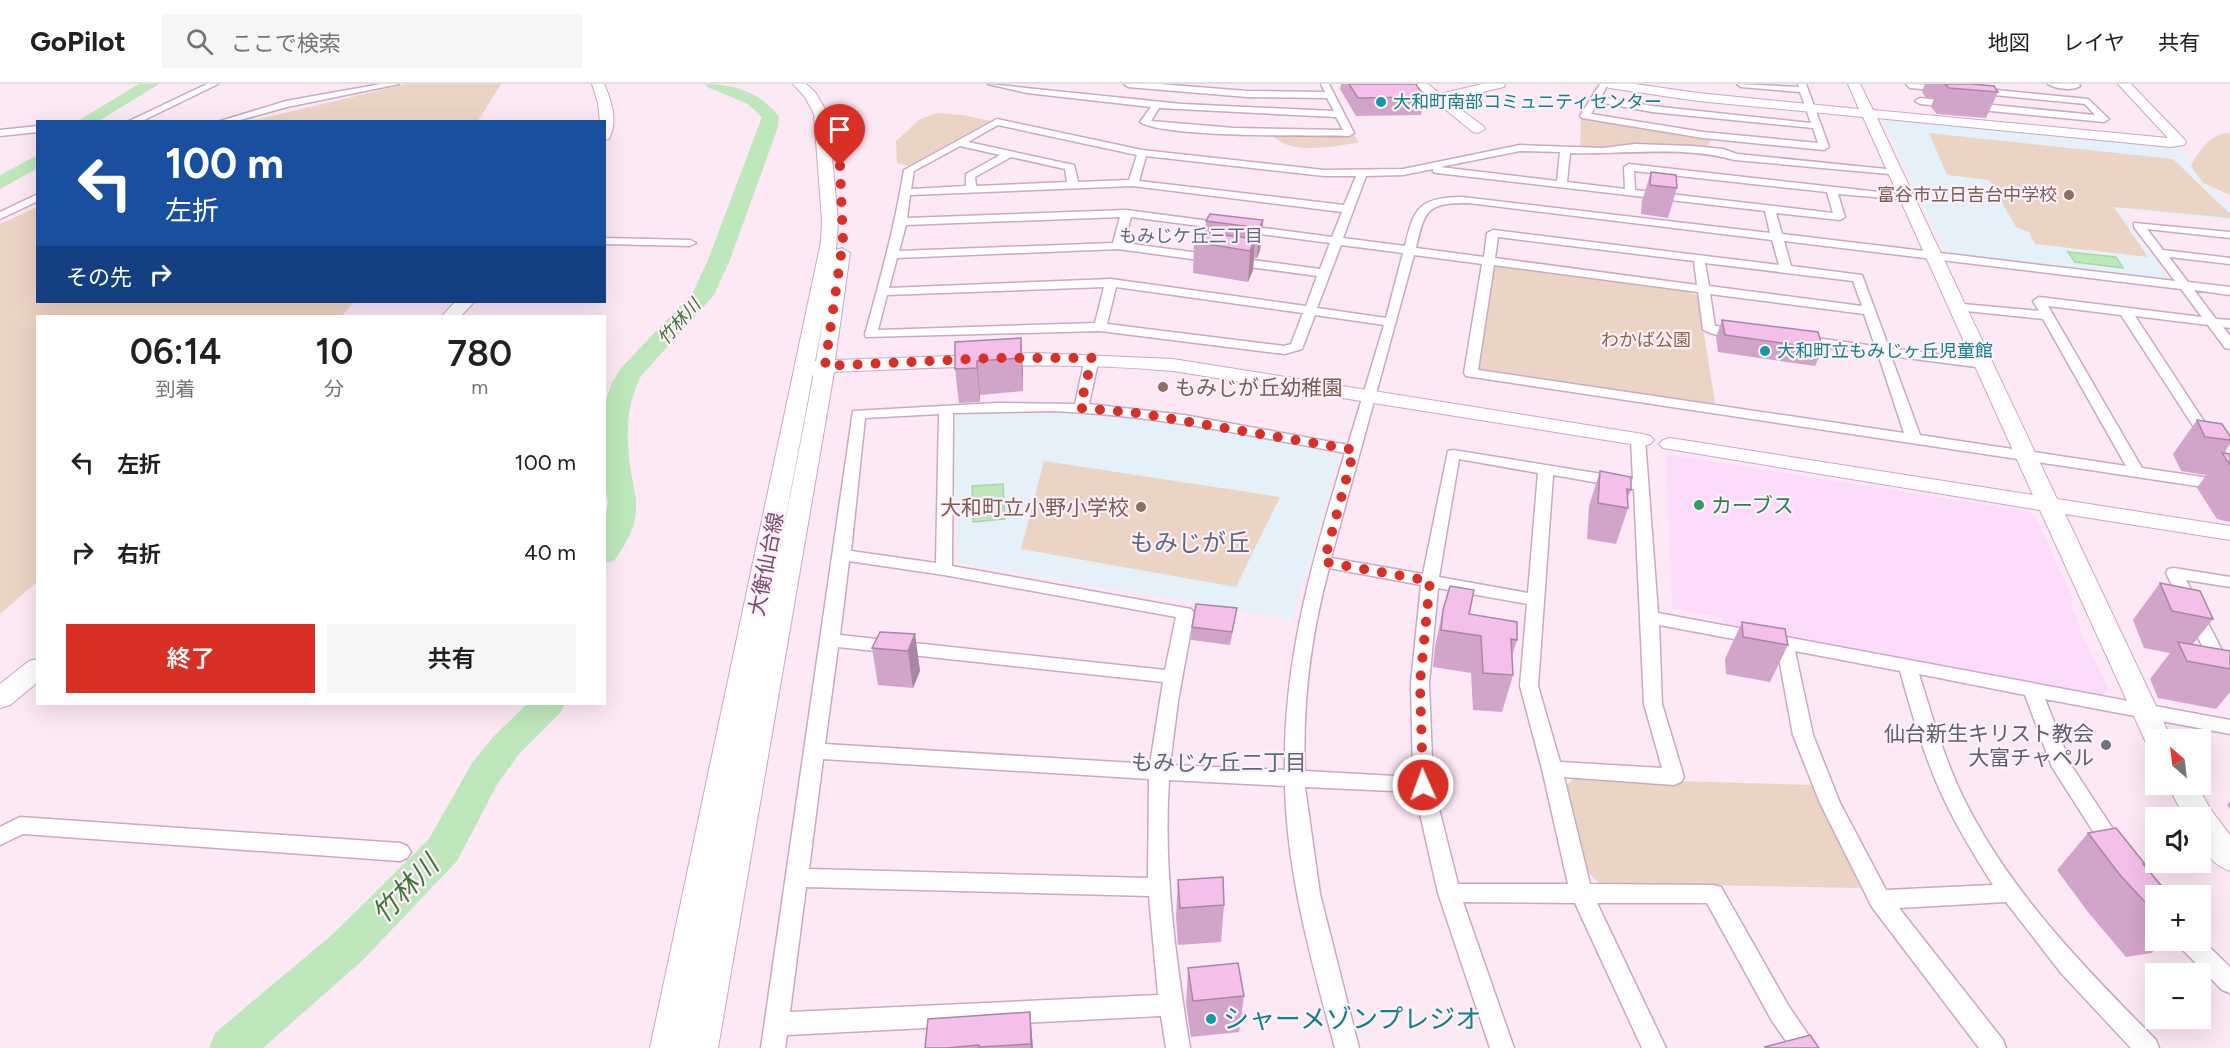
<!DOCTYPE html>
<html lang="ja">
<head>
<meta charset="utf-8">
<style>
  body { margin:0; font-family:Figtree,"Noto Sans JP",sans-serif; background:#f6f6f6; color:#202124; height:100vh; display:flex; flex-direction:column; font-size:22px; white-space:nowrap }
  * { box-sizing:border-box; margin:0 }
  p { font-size:20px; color:#757577 }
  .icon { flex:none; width:33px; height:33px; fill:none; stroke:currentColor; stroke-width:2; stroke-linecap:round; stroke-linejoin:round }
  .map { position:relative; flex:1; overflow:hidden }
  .panel { position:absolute; left:36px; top:231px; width:570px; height:390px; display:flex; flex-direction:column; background:#fff; border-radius:0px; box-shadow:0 6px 24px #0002 }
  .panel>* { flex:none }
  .banner { position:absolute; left:36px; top:36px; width:570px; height:183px; border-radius:0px; box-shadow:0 6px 24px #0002; background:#1a4fa0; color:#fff; overflow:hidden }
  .needle { width:39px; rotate:332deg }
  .buttons { position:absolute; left:2145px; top:645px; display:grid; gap:12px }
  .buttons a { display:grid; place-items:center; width:66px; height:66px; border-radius:0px; background:#fff; box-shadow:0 6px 24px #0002; font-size:30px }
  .pin { position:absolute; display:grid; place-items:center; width:51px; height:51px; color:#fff; margin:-62px -26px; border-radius:50% 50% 50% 0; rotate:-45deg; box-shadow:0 0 6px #0007 }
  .pin .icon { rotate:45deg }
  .me { position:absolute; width:66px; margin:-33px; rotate:358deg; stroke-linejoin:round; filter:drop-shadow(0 0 4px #0008) }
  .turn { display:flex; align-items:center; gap:21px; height:126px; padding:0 30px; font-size:27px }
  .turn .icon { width:78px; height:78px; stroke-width:2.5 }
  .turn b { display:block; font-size:42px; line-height:51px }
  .then { display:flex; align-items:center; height:57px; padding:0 30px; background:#0003; gap:12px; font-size:22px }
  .eta { display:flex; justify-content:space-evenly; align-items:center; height:102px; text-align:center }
  .eta b { font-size:36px; font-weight:600; line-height:42px }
  .action { display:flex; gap:12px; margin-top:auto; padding:12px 30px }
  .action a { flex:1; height:69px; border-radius:0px; background:#d93025; color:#fff; font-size:24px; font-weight:600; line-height:69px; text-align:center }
  .action a+a { background:#f6f6f6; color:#202124 }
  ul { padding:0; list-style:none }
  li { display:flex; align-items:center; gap:18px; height:90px; padding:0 30px }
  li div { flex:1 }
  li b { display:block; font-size:22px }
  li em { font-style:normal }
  header { display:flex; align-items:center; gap:36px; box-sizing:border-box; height:84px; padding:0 30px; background:#fff; border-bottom:2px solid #e0e0e0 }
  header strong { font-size:28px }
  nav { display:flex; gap:33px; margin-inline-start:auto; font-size:21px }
  .search { width:420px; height:54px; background:#f6f6f6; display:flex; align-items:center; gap:15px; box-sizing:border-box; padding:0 21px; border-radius:0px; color:#757577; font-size:22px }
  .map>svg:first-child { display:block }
  .commercial { fill:#fddcfb }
  .education { fill:#e4f1fa }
  .green { fill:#ecd4c5 }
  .water { fill:#bee8bb; stroke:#a5daa1; stroke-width:1.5 }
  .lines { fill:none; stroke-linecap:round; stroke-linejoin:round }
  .river { fill:#bee8bb; fill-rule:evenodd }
  .street-casing { stroke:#cca8c3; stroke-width:3 }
  .secondary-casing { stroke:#cfa5c6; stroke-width:2 }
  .street { fill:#fff; fill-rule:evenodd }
  .secondary { fill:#fff; fill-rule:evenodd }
  .wall { fill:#d2a4c9 }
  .shaded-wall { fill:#ab86a4 }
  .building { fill:#f4bfea; stroke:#ab86a4; stroke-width:1.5 }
  .route { stroke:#d93025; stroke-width:10; stroke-dasharray:0 18 }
  .culture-dot { fill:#0f9aa8; stroke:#ffeff9; stroke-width:2 }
  .education-dot { fill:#8d6e63; stroke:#ffeff9; stroke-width:2 }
  .leisure-dot { fill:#2e9e5b; stroke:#ffeff9; stroke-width:2 }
  .worship-dot { fill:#6b7280; stroke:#ffeff9; stroke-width:2 }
  .labels { text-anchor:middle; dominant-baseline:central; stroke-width:4.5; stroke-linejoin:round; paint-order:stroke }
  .far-culture-label { font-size:18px; fill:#0d838f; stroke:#ffeff9; text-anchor:start }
  .far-education-label { font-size:18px; fill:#785e54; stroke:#ffeff9; text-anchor:end }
  .far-neighbourhood-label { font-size:18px; fill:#566d80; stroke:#ffeff9 }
  .far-water-label { font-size:18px; font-style:italic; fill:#3d763a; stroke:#ffeff9 }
  .far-park-label { font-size:18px; fill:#8b6847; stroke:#ffeff9 }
  .education-label { font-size:21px; fill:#785e54; stroke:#ffeff9; text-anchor:start }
  .leisure-label { font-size:21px; fill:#27864d; stroke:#ffeff9; text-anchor:start }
  .street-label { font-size:21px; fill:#794b72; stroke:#ffeff9 }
  .worship-label { font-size:21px; fill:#5b616d; stroke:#ffeff9; text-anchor:end }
  .neighbourhood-label { font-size:22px; fill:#566d80; stroke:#ffeff9 }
  .quarter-label { font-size:24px; fill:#566d80; stroke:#ffeff9 }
  .near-culture-label { font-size:26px; fill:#0d838f; stroke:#ffeff9; text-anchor:start }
  .near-water-label { font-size:27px; font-style:italic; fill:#3d763a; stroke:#ffeff9 }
</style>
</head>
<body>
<header>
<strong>GoPilot</strong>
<div class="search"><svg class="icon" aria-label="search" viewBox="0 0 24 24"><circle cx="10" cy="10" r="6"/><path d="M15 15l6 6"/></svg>ここで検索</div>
<nav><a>地図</a><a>レイヤ</a><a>共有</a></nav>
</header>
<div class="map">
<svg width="2230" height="964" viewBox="0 0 2230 964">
  <rect width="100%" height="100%" fill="#fde8f5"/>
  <path class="commercial" d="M1666,370L2027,427L2035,432L2074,517L2071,521L2083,552L2109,606L2101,612L1723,541L1722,533L1672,524Z"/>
  <path class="education" d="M1889,35L2179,63L2230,123V136L2119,125L2166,192L2164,194L1951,169L1946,167L1921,118L1883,36Z
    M1081,329L1170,339L1332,365L1340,372L1292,535L961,479L958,474L952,333L960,330Z"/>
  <path class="green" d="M406,0H501L478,37H251Z
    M938,29L963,31L990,37L908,82L897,79L896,57L920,35Z
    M1581,34L1712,54L1706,64L1637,61L1580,64Z
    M1929,49L2173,75L2230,130V134L2114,123L2148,173L2035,160L2029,148L2016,143L1989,96L1947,91Z
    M2230,49V111L2203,99L2191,82C2199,66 2210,50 2230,49Z
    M1268,50L1354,51L1359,58C1340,62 1304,68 1285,60C1280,58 1274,53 1268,50Z
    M37,123L38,218H354L342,232H38L37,498L0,530V140Z
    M1501,182L1685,206L1698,212L1715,319L1708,320L1482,287L1478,284L1493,184Z
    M1044,377L1280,413L1236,503L1021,465Z
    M1575,694L1815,701L1860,804L1599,799L1588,788L1566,701Z"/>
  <path class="water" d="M2068,168L2116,173L2123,184L2075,178Z
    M1003,400L1005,435L973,438L972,402Z"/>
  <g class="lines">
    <path class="river" d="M139,0H159L97,38H76Z
      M705,0C734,0 762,9 779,33L778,43L730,176L714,211L641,292C625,323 626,355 631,388C634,403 638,419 635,435C632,450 623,464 614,477L604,479V441L608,419L604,392V322L611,301L621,284L693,208L708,176L762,33L748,20L707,3Z
      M38,71V84L0,105V91Z
      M527,620H565L560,629L519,670L498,699L457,777L363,876L263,964H209L215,949L333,850L429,755L472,679L494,652Z"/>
    <g class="street-casing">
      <path id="street" d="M207,0H218L140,38H127Z
        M381,0H399L287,23L233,38H217L286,17Z
        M988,0L1182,20L1334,27L1327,14L1247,13L1128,3L1124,0H1159L1247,7L1325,8L1321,0H1329L1354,49L1349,52C1313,51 1163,54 1140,38L1151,23L1027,9ZM1159,24L1336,33L1343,46L1234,44L1151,37Z
        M1600,0H1608L1601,13L1652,22L1811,39L1800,8L1741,3L1737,0L1799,3L1798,0H1806L1829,63L1824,66L1703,54L1582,34L1580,32ZM1598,18L1652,28L1813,44L1818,59L1703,48L1591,30Z
        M1906,0L1945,1L1949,4L1945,7L1910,4Z
        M2048,0H2079L2080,2C2073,7 2055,5 2048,0Z
        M1977,4L2088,15L2109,35L2104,38L1920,20L1915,17L1920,14L2095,31L2085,20L1974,9L1973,7Z
        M997,35L1142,66L1324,86L1403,85L1520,61L1603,64L1635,60L1692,62L1723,65L1737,70L1896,86L1900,87V91L1735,76C1681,61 1625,71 1570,69L1567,98L1625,105L1624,83L1629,80L1906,111L1910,112V116L1838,110L1845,133L1840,136L1776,129L1782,150L2175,197L2134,143V139L2230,148V154L2147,145L2163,166L2230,174V180L2169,173L2188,198L2230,203V211L2194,206L2216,235L2230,236V244L2223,243L2230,252V265L2225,264L2208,241L2135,232L2230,377V392L2223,388L2121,231L2048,222L2142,384L2230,397V407L1466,292L1464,289L1482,180L1414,171L1331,474L1423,490L1448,367L1453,366L1633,395L1631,355L1638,351L1645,355L1658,529L2230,636V650L2045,615L2071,681L2126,765L2122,771L2115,774L2108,771L2052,683L2025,611L1919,590C1933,635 1946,681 1968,723C2014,812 2086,885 2156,956L2159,964H2131L2061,889L2006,818L1899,824L2003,956L2006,964H1979L1872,823L1820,719L1793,651L1777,563L1659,541L1662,620L1684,693L1681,698L1674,701L1564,693L1590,800L1713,801L1721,803L1788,921L1817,964H1791L1772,937L1707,819H1597L1666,964H1642L1575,819L1463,818L1514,964H1490L1438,809L1415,708L1305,703L1320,810L1359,964H1335C1312,879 1287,791 1285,702L1169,696C1163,786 1176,876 1190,964H1166L1161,932L787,951L785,964H761L853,327L997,319L1075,320L1085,274L1092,270L1099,274L1089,320L1184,331L1348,361L1384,241L1315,231L1302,265L1285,270L1100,247L866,253L865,250C880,196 895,142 904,86ZM998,41L1137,71L1129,96L1078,98L1074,81L968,58ZM960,62L1000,71L966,90V102L911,105L914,87ZM1520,67L1560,68L1557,97L1440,83ZM1146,72L1324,92H1356L1344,121L1139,97ZM1011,73L1065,85L1067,98L976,102L975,93ZM1433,85V88L1437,89L1765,127L1770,149L1462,113C1419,114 1414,123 1405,162L1343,154L1366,92L1403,91ZM1634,87L1827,108L1833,129L1635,106ZM1133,102L1342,128L1332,153L1126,126L907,134L910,111ZM1469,119L1772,156L1779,181L1493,146L1487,149L1484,173L1416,164C1425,125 1427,119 1469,119ZM1120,133L1113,159L899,167L906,141ZM1131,133L1330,159L1320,185L1124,159ZM1498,153L1694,177L1697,201L1495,174ZM1784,157L2181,205L2202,233L2039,213L2033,217L2039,227L1952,219L1950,222L1952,225L1956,226L2043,235L2126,382L1920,351L1891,272L1984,284L1991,280L1989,277L1889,264L1862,191L1791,182ZM1341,161L1403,169L1386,234L1317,224ZM1118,165L1317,192L1306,222L1111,195L889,204L897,174ZM1705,179L1853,197L1862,222L1709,202ZM1494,181L1698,208L1703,245C1710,252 1738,255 1745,248L1739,244L1715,242L1710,210L1864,230L1875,262L1800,252L1794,256L1800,260L1878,270L1904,349L1478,286ZM1104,203L1095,239L878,246L887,211ZM1116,203L1303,229L1291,260L1284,262L1107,240ZM1053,327C1152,331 1248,351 1345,369C1313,473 1283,577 1285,686L1170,681L1178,617L1194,529L1191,525L952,482L953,329ZM939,330L936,479L851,467L865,334ZM1459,375L1538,389L1528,509L1439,493ZM1553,391L1634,405L1644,620L1662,684L1560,678L1538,602ZM849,477L944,491L1176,533L1165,586L840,551ZM1329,484L1421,501L1411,599L1413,693L1305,687C1302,618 1311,551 1329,484ZM1438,504L1527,520L1520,602L1542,685L1568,800H1458L1433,701L1429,599ZM838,563L1163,598L1150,680L825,660ZM1795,567L1900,587C1912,629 1924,673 1943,713C1957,744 1975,772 1993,801L1886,806L1840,719L1813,651ZM823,675L1149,695L1148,794L809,785ZM806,803L1149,812L1158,911L790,928Z
        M38,42V48L0,52V46Z
        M38,110V117L0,135V128Z
        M604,154L690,156L696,159L690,162L604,160Z
        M2174,484L2230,493V503L2186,496L2230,582V607L2223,605L2221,600L2166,489L2168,485Z
        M20,733L400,759L407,762L411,768L407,774L400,777L23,750L0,761V743Z
        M2200,854L2230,883V909L2222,906L2180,863L2177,856H2200Z"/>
    </g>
    <g class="secondary-casing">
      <path id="secondary" d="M592,0H604C612,17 618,38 609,55L604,56V38H600L598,19Z
        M793,0H806L815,8L828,30L838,137L836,166L842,164L850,169L835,276L1037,269L1173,275L1643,350L1650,352L1654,356L1650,360L1643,362L1173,287C1060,277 947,283 834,288L718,964H650L821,158L822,137L814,30L805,13ZM824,230L816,277H815ZM813,289V294L771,511Z
        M1414,0H1428L1440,10L1482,0H1505L1504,3L1448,16L1483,42L1485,45L1478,49L1473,48Z
        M1603,0H1635L1698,9L1859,25L1848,0H1860L1873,26L2168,54L2118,0H2131L2184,55L2186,58L2184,61L2171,63L1877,34L2057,415L2230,442V456L2065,430L2172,656H2156V666L2148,663L2040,426L1663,364L1659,360L1663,356L1670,354L2033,411L1863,33L1698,17L1609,4Z
        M455,218H474L461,232H442Z
        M38,575V598L10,621L0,624V600L29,577Z
        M2167,700H2196L2211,726L2230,751V787C2205,778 2200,757 2200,734H2185Z"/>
    </g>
    <use href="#street" class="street"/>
    <use href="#secondary" class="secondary"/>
  </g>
  <path class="wall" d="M1341,0H1416L1424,13L1421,31L1356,32L1340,5Z
    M1925,0H1983V1L1998,8L1986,34L1937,30L1931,23L1934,14L1925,13L1922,7Z
    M1651,88L1677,104L1668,134L1641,130L1642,117Z
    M1263,136L1260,166L1257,174H1254L1253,186L1248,198L1193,189L1194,158L1205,148L1206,137Z
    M1722,236L1823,265L1815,282L1718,268L1716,253Z
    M1021,254L1023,307L980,311V318L959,319L955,285Z
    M2197,336L2230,352V360L2224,369L2230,370V438L2217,435L2197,404L2206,391L2181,387L2173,370Z
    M1600,387L1631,406L1627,415L1628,424L1616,460L1587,455L1589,422Z
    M2160,499L2213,535L2193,560L2230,567V608L2216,625L2158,614L2150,595L2170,569L2144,564L2133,536Z
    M1443,526L1469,530L1517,556L1512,572L1513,591L1502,628L1473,626L1471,589L1433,583L1435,563Z
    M1235,537L1230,561L1191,556L1192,543Z
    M1742,538L1788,561L1770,598L1726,590L1725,575Z
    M915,550L920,587L913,604L878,601L872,564Z
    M2230,717V725L2227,721Z
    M2088,749L2145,780L2144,782L2156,812V856H2164L2152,869L2126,873L2088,828L2057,786Z
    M1178,796L1224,821L1221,858L1178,861L1176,833Z
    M1188,884L1244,912L1239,948L1191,953L1186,920Z
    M1030,928L1033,964H925Z"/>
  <path class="shaded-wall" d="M1263,136L1260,166L1257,174L1259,144Z
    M1255,155L1253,186L1248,198L1250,167Z
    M1021,254L1023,287V307L1021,274Z
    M977,277L980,311V318L977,284Z
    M915,550L920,587L913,604L908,567Z
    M1030,928L1033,964H1031V960Z"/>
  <path class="building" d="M1349,0H1416L1424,13L1358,14Z
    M1945,0H1971L1994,2L1998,8L1949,4Z
    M1651,88L1676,91L1677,104L1650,101Z
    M1210,130L1263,136L1259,144L1206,137Z
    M1200,148L1255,155L1250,167L1194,158Z
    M1722,236L1818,248L1823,265L1725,251Z
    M1021,254V274L977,277V284L955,285V258Z
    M2197,336L2222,340L2230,352V356L2205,353Z
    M2222,369L2230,370V381Z
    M1600,387L1631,393V406L1627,405L1628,424L1598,419Z
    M2160,499L2200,507L2213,535L2172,527Z
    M1450,502L1474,506L1469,530L1517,538V556L1511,555L1513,591L1483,589L1481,552L1441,546L1443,526Z
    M1196,520L1237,524L1232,548L1192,543Z
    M1742,538L1785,545L1788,561L1743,553Z
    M880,548L915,550L908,567L872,564Z
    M2178,558L2230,567V585L2187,577Z
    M2116,744L2145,780H2143L2170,812H2156V830L2120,791L2088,749Z
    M1223,793L1224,821L1180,824L1178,796Z
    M1238,879L1244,912L1193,917L1188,884Z
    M1030,928L1031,960L979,963V961L946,964H925L928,935Z
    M1810,951L1819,964H1766L1765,963Z"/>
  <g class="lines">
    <path class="route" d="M840,82L843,157L825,282L993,274H1092L1080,324L1137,329L1354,366L1324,478L1430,497L1420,599L1423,701"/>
  </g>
  <g class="culture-dot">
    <circle cx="1381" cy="18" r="6"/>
    <circle cx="1765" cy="267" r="6"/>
    <circle cx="1211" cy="935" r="6"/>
  </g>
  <g class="education-dot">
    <circle cx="2069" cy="111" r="6"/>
    <circle cx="1163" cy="303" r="6"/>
    <circle cx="1141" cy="423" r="6"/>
  </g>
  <circle class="leisure-dot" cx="1699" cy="421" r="6"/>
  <circle class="worship-dot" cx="2106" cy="661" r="6"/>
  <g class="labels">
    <g class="far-culture-label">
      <text x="1393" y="18">大和町南部コミュニティセンター</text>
      <text x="1777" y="267">大和町立もみじヶ丘児童館</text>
    </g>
    <g class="far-education-label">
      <text x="2057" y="111">富谷市立日吉台中学校</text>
    </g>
    <g class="far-neighbourhood-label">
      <text x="1191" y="152">もみじケ丘三丁目</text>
    </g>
    <g class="far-water-label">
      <text transform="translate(679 238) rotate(-48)">竹林川</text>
    </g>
    <g class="far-park-label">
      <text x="1646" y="256">わかば公園</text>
    </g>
    <g class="education-label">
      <text x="1175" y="303">もみじが丘幼稚園</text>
      <text x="1129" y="423" text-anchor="end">大和町立小野小学校</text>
    </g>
    <g class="leisure-label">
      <text x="1711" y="421">カーブス</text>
    </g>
    <g class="street-label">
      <text transform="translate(766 480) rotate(-79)">大衡仙台線</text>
    </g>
    <g class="worship-label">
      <text x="2094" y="649">仙台新生キリスト教会<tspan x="2094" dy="24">大富チャペル</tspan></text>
    </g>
    <g class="neighbourhood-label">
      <text x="1219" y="678">もみじケ丘二丁目</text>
    </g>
    <g class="quarter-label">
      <text x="1190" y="458">もみじが丘</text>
    </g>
    <g class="near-culture-label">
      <text x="1223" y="935">シャーメゾンプレジオ</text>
    </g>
    <g class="near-water-label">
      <text transform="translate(405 805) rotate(-46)">竹林川</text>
    </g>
  </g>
</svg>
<div class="buttons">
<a><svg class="needle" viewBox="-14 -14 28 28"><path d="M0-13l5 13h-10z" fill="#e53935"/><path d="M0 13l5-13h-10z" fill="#757577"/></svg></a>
<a><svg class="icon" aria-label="sound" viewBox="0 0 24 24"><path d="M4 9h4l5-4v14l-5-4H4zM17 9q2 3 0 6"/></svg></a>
<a>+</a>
<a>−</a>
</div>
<div class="pin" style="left:840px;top:82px;background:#d93025"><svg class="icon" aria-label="arrive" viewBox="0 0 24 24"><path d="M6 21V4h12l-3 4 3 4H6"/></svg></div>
<svg class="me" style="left:1423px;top:701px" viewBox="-20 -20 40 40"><circle r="17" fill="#d93025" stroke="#fff" stroke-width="3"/><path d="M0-11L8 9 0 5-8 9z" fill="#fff"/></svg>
<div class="banner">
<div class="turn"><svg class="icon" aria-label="left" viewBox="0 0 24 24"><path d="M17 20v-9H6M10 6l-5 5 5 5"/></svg><div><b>100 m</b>左折</div></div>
<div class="then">その先<svg class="icon" aria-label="right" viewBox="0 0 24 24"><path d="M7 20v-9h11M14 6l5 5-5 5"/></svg></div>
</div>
<section class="panel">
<div class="eta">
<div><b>06:14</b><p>到着</p></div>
<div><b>10</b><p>分</p></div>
<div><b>780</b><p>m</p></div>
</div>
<ul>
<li><svg class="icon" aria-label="left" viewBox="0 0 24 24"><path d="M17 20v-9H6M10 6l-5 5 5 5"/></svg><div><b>左折</b></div><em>100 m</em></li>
<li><svg class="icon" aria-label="right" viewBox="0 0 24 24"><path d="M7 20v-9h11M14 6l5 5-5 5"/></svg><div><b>右折</b></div><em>40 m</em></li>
</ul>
<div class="action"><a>終了</a><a>共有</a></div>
</section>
</div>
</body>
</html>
